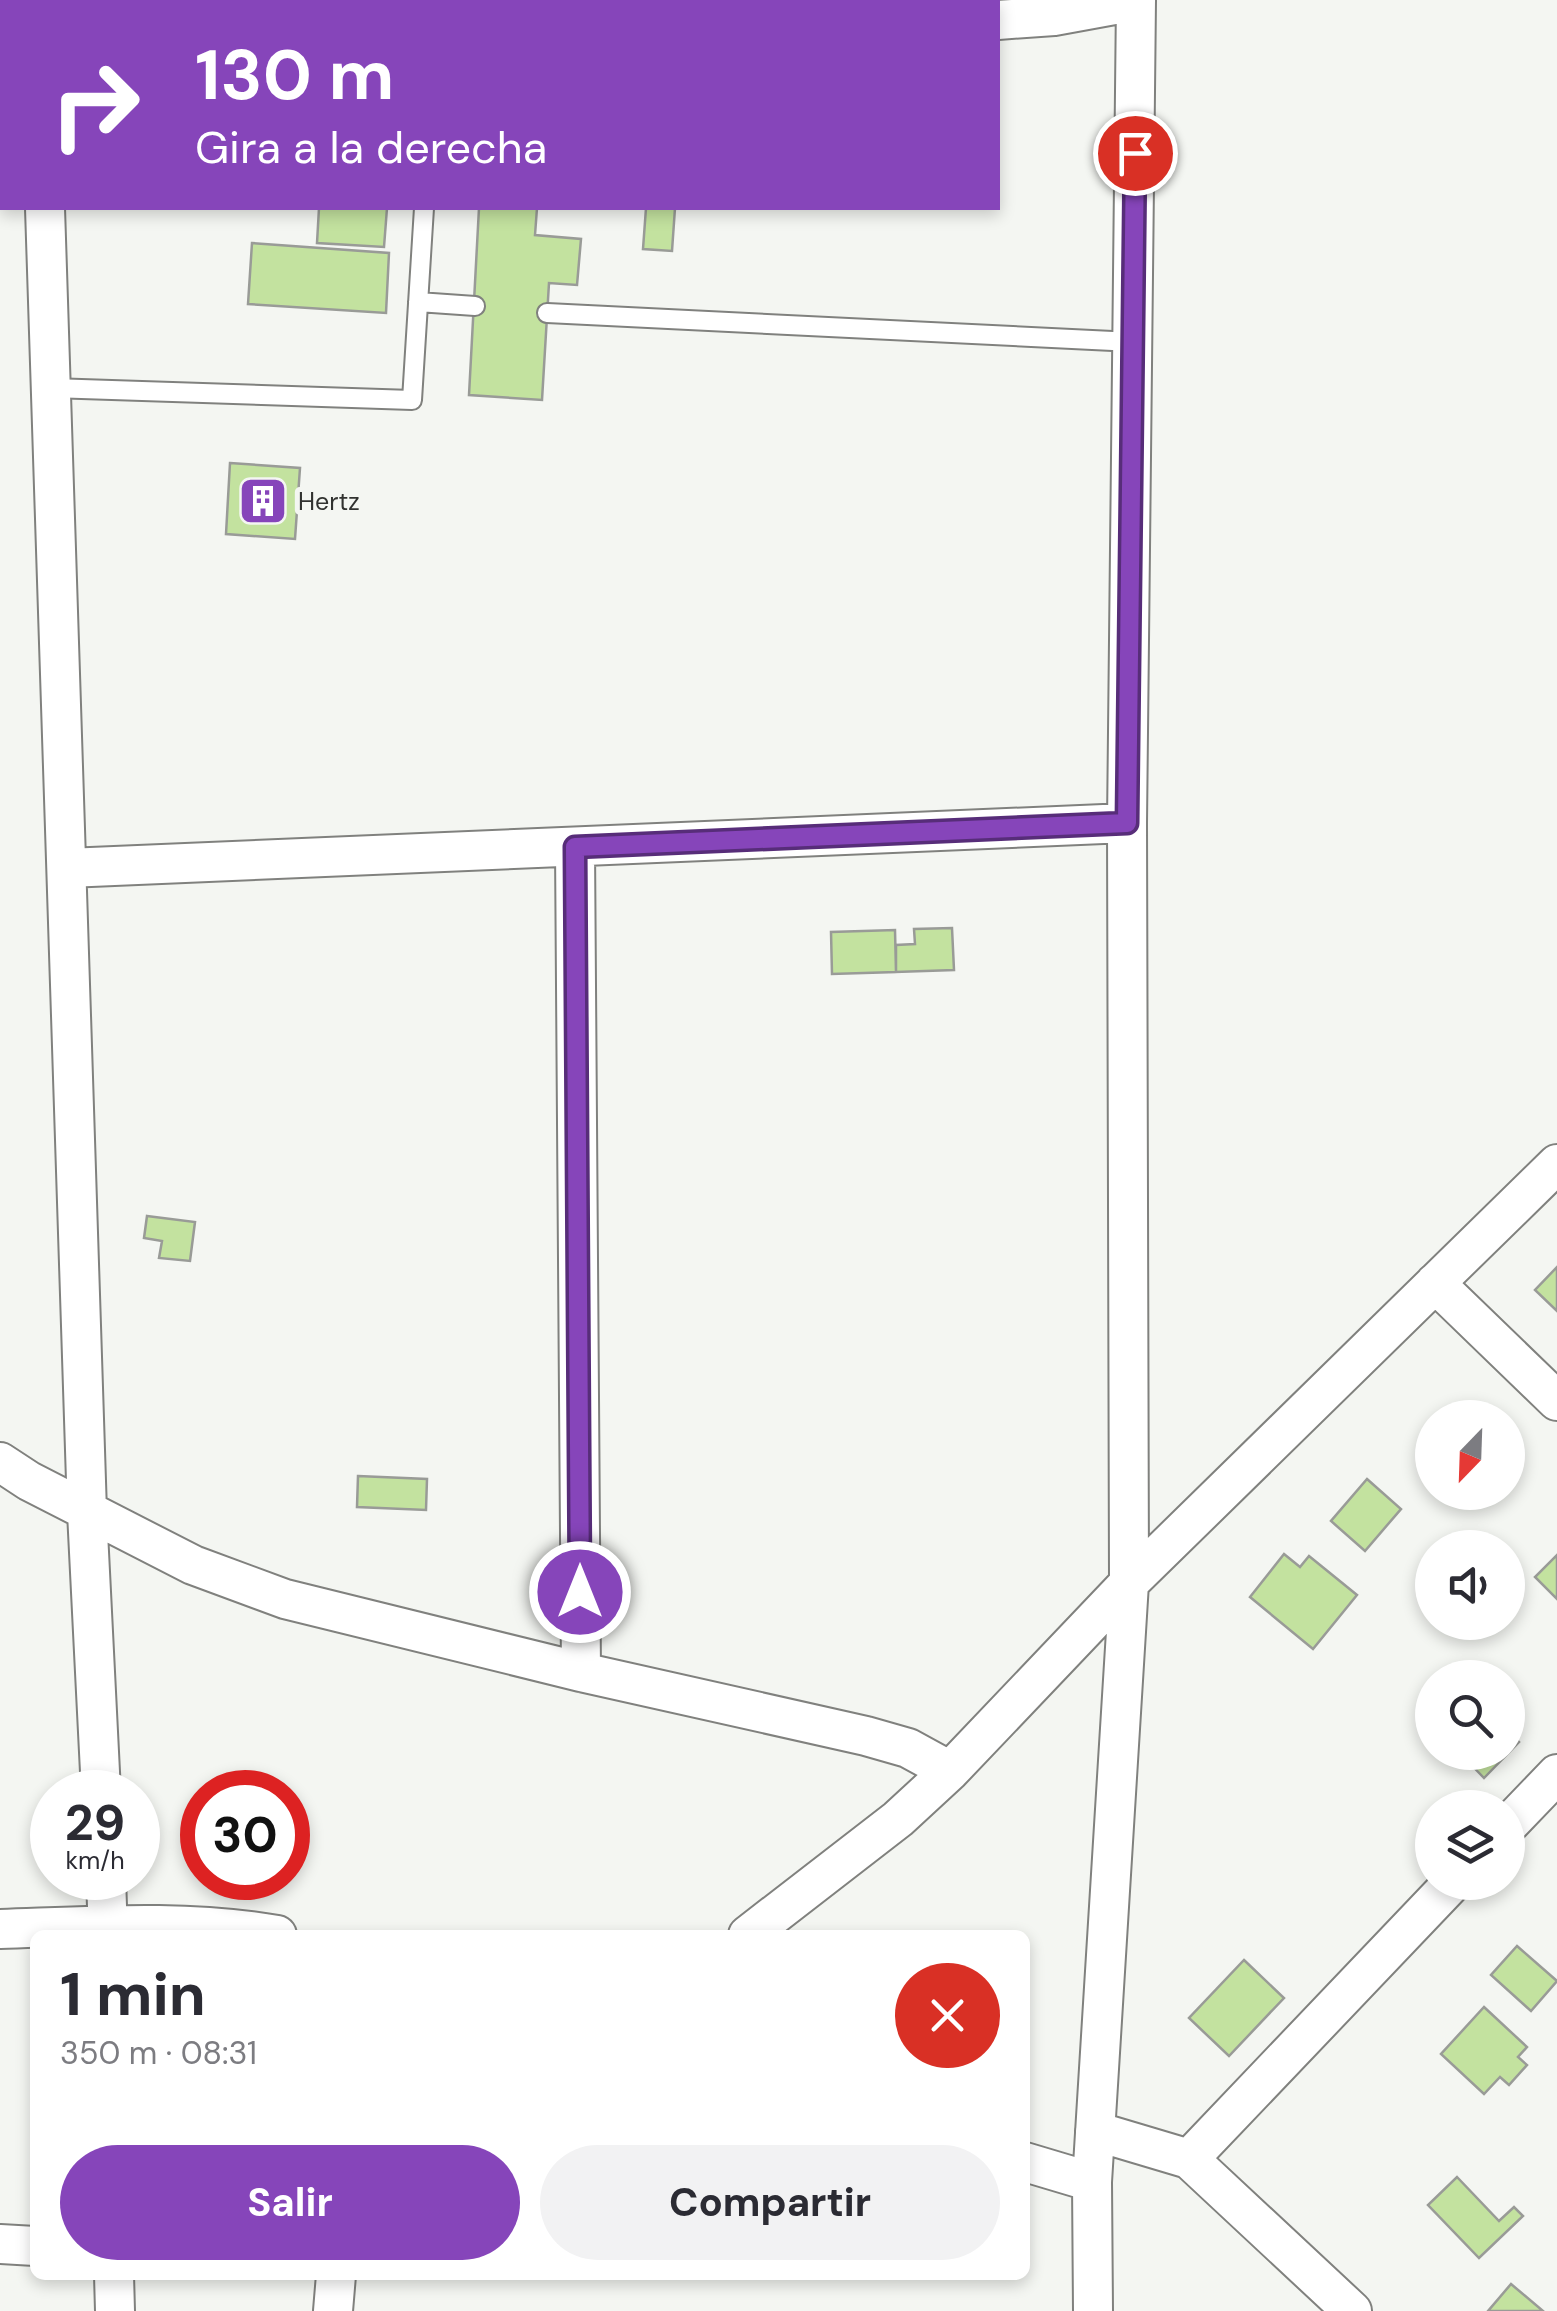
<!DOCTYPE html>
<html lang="es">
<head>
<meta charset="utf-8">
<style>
  body { margin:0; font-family:"DM Sans",sans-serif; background:#f2f2f3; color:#2b2b33; height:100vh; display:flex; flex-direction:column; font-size:38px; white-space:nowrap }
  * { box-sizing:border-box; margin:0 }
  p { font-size:32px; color:#7c7c81 }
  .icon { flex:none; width:55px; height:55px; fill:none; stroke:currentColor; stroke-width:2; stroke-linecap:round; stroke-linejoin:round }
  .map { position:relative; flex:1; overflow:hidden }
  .details { position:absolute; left:30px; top:1930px; width:1000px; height:350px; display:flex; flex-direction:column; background:#fff; border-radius:15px; box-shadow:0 5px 15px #0003 }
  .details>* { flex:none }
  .guide { position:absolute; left:0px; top:0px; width:1000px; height:210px; box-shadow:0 5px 15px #0003; background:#8645ba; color:#fff; overflow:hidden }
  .needle { width:65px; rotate:203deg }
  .buttons { position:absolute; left:1415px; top:1400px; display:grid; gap:20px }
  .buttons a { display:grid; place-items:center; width:110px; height:110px; border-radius:50%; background:#fff; box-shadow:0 5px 15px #0003; font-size:50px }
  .speed { position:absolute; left:30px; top:1770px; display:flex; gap:20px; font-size:50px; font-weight:700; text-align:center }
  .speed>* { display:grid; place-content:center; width:130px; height:130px; border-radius:50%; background:#fff; box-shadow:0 5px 15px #0003; line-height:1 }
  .speed small { font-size:25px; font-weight:400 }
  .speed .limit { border:15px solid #d22; background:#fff; color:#111 }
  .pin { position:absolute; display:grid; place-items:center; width:85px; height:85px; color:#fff; margin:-42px; border:5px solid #fff; border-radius:50%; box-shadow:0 2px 10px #0007 }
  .me { position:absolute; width:110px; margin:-55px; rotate:0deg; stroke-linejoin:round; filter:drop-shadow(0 0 8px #0008) }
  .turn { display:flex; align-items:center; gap:35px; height:210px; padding:0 30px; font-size:45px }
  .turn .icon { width:130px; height:130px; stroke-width:2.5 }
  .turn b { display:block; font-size:70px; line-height:85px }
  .round { display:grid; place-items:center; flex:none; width:105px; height:105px; border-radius:52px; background:#f2f2f3 }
  .overview { display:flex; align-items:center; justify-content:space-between; height:170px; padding:0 30px }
  h1 { font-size:60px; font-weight:700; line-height:75px }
  .action { display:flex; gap:20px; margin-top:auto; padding:20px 30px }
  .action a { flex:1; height:115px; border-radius:60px; background:#8645ba; color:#fff; font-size:40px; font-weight:700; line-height:115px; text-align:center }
  .action a+a { background:#f2f2f3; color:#2b2b33 }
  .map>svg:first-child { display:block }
  .building { fill:#c3e29f; stroke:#999b97; stroke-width:2.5 }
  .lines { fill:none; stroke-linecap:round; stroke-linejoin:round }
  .service-casing { stroke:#80817e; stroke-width:22 }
  .minor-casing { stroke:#80817e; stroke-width:42 }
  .service { stroke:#fff; stroke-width:18 }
  .minor { stroke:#fff; stroke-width:38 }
  .route-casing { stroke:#572d79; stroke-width:25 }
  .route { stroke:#8645ba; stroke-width:18 }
  .labels { text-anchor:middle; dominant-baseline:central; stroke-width:10; stroke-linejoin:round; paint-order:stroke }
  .poi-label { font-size:25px; fill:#313230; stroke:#f4f6f2; text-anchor:start }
</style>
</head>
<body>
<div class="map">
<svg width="1557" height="2311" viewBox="0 0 1557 2311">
  <rect width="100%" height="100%" fill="#f4f6f2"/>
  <path class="building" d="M319,208H387L384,247L317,243Z
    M479,208H537L535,235L581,239L577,285L549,283L542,400L469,395Z
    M646,208H675L672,251L643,249Z
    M252,243L389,253L386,313L248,304Z
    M230,463L300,468L295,539L226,534Z
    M952,928L954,970L896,972V945L915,944L914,929Z
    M895,930L896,972L832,974L831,932Z
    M147,1216L195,1222L190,1261L159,1258L162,1241L144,1238Z
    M1557,1267V1311L1535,1290Z
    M358,1476L427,1479L426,1510L357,1507Z
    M1367,1479L1401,1509L1365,1551L1331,1521Z
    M1284,1554L1300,1567L1309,1556L1357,1595L1313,1649L1250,1597Z
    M1557,1555V1599L1535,1577Z
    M1508,1731L1519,1742L1484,1778L1459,1752H1508Z
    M1517,1946L1557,1981L1531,2011L1491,1975Z
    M1244,1960L1284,1998L1229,2056L1189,2018Z
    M1484,2007L1527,2047L1518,2057L1527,2065L1509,2085L1500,2077L1484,2094L1441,2054Z
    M1457,2177L1499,2221L1514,2207L1523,2216L1479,2258L1428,2205Z
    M1511,2284L1543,2311H1488Z"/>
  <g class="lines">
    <g class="service-casing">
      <path id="service" d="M436,2L437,0
        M418,302L475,306
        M547,313L1133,342
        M51,388L412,400L424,208"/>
    </g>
    <g class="minor-casing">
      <path id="minor" d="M43,0V2
        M532,0L588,2
        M998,20L1054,16L1136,1
        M45,208L87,1512L101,1792
        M575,847L581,1672
        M67,868L1127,823
        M1435,1283L1557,1401
        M0,1462L29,1481L193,1565L285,1599L581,1672L866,1736L908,1748L950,1771
        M1508,1825L1557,1774
        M106,1878L108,1935
        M0,1929C91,1926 187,1919 277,1935
        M748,1935L898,1819L950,1771L1129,1583L1557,1164
        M1095,2131L1189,2159L1352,2311
        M1189,2159L1453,1882
        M1025,2162L1092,2182
        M0,2244L35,2246
        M114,2275L115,2311
        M333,2311L336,2275
        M1093,2311L1092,2182L1129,1583L1127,823L1136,0"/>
    </g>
    <use href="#service" class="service"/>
    <use href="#minor" class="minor"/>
  </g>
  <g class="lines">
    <g class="route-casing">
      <path id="route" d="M580,1592L575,847L1127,823L1135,153"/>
    </g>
    <use href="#route" class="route"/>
  </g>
  <defs>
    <g id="building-square" transform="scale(2.5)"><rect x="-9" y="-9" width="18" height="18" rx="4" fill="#8645ba" stroke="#f4f6f2"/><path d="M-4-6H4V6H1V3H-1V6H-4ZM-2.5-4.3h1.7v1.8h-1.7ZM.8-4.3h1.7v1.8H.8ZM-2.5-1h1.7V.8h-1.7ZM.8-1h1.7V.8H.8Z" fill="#fff"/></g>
  </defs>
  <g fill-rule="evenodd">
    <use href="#building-square" x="263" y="501"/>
  </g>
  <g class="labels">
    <g class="poi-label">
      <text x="298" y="501">Hertz</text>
    </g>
  </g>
</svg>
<div class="buttons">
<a><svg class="needle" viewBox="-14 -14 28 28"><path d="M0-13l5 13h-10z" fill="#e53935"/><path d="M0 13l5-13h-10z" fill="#7c7c81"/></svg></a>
<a><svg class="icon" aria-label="sound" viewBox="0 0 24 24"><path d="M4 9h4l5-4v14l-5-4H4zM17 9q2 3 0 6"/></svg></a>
<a><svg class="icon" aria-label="search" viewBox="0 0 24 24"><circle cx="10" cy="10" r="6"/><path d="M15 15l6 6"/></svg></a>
<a><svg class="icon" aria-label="layers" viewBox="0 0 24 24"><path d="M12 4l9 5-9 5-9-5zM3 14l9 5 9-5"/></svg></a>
</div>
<div class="speed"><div>29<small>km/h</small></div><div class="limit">30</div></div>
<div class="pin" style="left:1135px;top:153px;background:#d93025"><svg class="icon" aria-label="arrive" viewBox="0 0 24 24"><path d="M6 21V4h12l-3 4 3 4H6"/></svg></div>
<svg class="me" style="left:580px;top:1592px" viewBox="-20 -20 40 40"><circle r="17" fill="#8645ba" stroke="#fff" stroke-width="3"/><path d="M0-11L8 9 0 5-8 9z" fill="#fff"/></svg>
<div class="guide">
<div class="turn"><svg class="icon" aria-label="right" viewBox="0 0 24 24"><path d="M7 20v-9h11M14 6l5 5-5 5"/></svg><div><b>130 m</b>Gira a la derecha</div></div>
</div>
<section class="details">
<div class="overview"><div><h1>1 min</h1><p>350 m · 08:31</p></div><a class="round" style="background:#d93025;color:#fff"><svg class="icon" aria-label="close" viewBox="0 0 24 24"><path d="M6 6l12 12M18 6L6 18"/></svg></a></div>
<div class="action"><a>Salir</a><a>Compartir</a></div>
</section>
</div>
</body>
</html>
